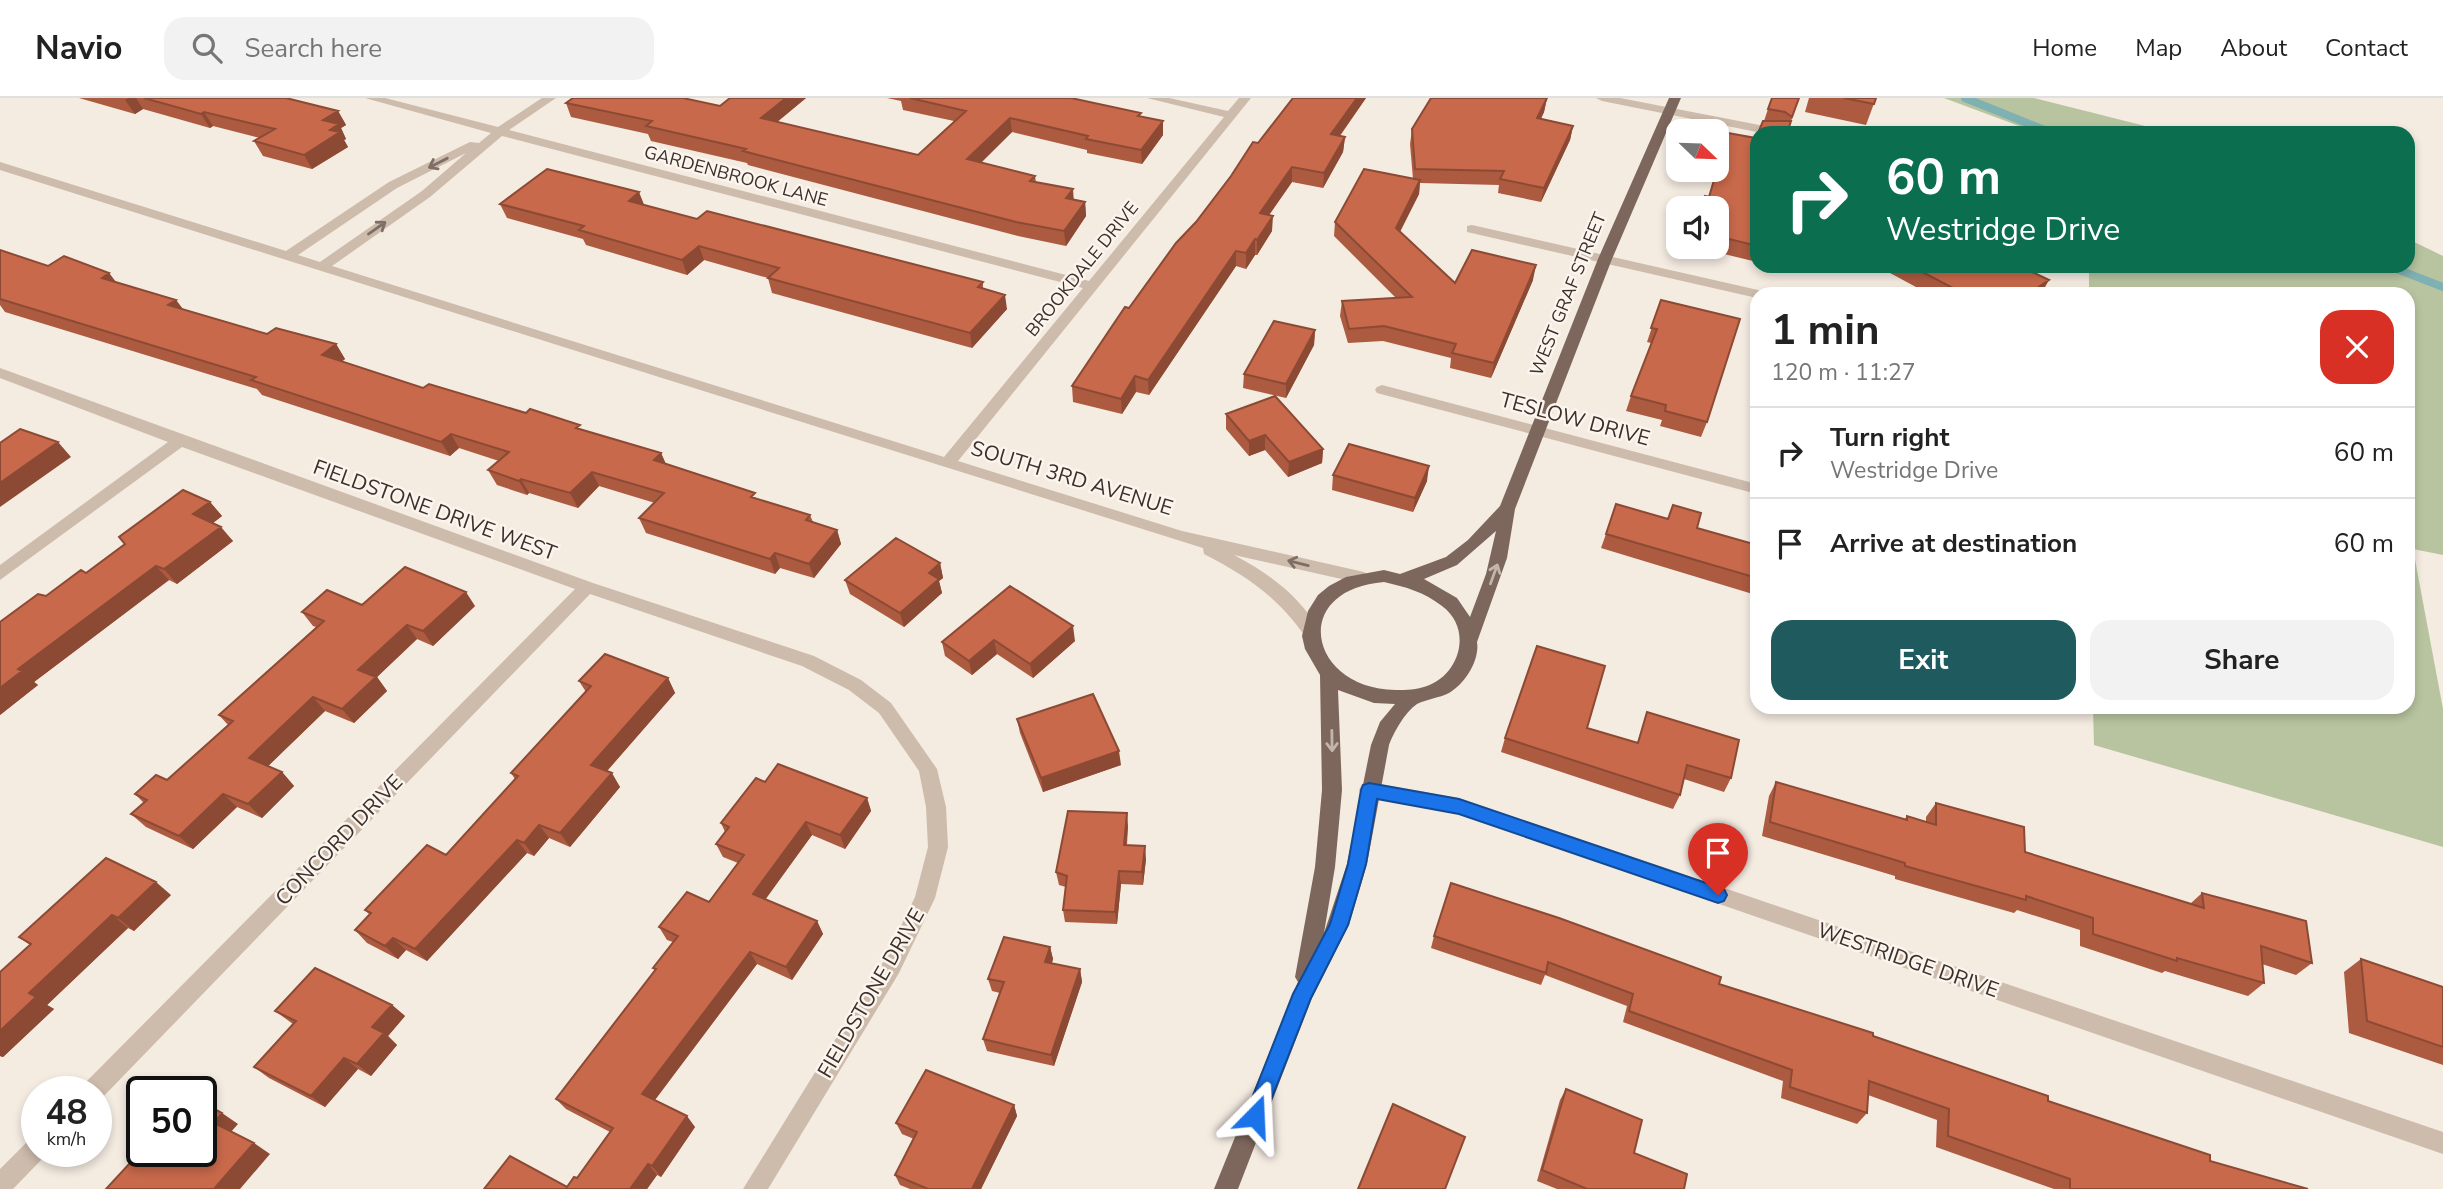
<!DOCTYPE html>
<html lang="en">
<head>
<meta charset="utf-8">
<style>
  body { margin:0; font-family:"Nunito Sans",sans-serif; background:#f2f2f2; color:#222; height:100vh; display:flex; flex-direction:column; font-size:26px; white-space:nowrap }
  * { box-sizing:border-box; margin:0 }
  p { font-size:23px; color:#767676 }
  .icon { flex:none; width:38px; height:38px; fill:none; stroke:currentColor; stroke-width:2; stroke-linecap:round; stroke-linejoin:round }
  .map { position:relative; flex:1; overflow:hidden }
  .panel { position:absolute; left:1750px; top:189px; width:665px; height:427px; display:flex; flex-direction:column; background:#fff; border-radius:21px; box-shadow:0 4px 10px #0003 }
  .panel>* { flex:none }
  .banner { position:absolute; left:1750px; top:28px; width:665px; height:147px; border-radius:21px; box-shadow:0 4px 10px #0003; background:#0b6e4f; color:#fff; overflow:hidden }
  .needle { width:46px; rotate:113deg }
  .buttons { position:absolute; left:1666px; top:21px; display:grid; gap:14px }
  .buttons a { display:grid; place-items:center; width:63px; height:63px; border-radius:14px; background:#fff; box-shadow:0 4px 10px #0003; font-size:35px }
  .speed { position:absolute; left:21px; top:978px; display:flex; gap:14px; font-size:35px; font-weight:700; text-align:center }
  .speed>* { display:grid; place-content:center; width:91px; height:91px; border-radius:50%; background:#fff; box-shadow:0 4px 10px #0003; line-height:1 }
  .speed small { font-size:18px; font-weight:400 }
  .speed .limit { border:4px solid #111; border-radius:10px; background:#fff; color:#111 }
  .pin { position:absolute; display:grid; place-items:center; width:60px; height:60px; color:#fff; margin:-72px -30px; border-radius:50% 50% 50% 0; rotate:-45deg; box-shadow:0 0 7px #0007 }
  .pin .icon { rotate:45deg }
  .me { position:absolute; width:77px; margin:-38px; rotate:21deg; stroke-linejoin:round; filter:drop-shadow(0 0 5px #0008) }
  .turn { display:flex; align-items:center; gap:24px; height:147px; padding:0 21px; font-size:32px }
  .turn .icon { width:91px; height:91px; stroke-width:2.5 }
  .turn b { display:block; font-size:49px; line-height:60px }
  .round { display:grid; place-items:center; flex:none; width:74px; height:74px; border-radius:21px; background:#f2f2f2 }
  .overview { display:flex; align-items:center; justify-content:space-between; height:119px; padding:0 21px }
  h1 { font-size:42px; font-weight:700; line-height:52px }
  .action { display:flex; gap:14px; margin-top:auto; padding:14px 21px }
  .action a { flex:1; height:80px; border-radius:21px; background:#1f5a5e; color:#fff; font-size:28px; font-weight:700; line-height:80px; text-align:center }
  .action a+a { background:#f2f2f2; color:#222 }
  ul { padding:0; list-style:none }
  li { display:flex; align-items:center; gap:21px; height:91px; padding:0 21px; border-top:2px solid #e0e0e0 }
  li div { flex:1 }
  li b { display:block; font-size:26px }
  li em { font-style:normal }
  header { display:flex; align-items:center; gap:42px; box-sizing:border-box; height:98px; padding:0 35px; background:#fff; border-bottom:2px solid #e0e0e0 }
  header strong { font-size:33px }
  nav { display:flex; gap:38px; margin-inline-start:auto; font-size:24px }
  .search { width:490px; height:63px; background:#f2f2f2; display:flex; align-items:center; gap:18px; box-sizing:border-box; padding:0 24px; border-radius:21px; color:#767676; font-size:26px }
  .map>svg:first-child { display:block }
  .green { fill:#b8c4a0 }
  .lines { fill:none; stroke-linecap:round; stroke-linejoin:round }
  .stream { stroke:#7fb0b2; stroke-width:8 }
  .minor { fill:#cdbbac; fill-rule:evenodd }
  .major { fill:#7d675c; fill-rule:evenodd }
  .wall { fill:#ac5a40 }
  .shaded-wall { fill:#8c4a34 }
  .building { fill:#c8694b; stroke:#8c4a34; stroke-width:2 }
  .oneway { stroke:#7d6f65 }
  .oneway2 { stroke:#c2b5ac }
  .route { fill:#1a73e8; stroke:#114b97; stroke-width:2 }
  .labels { text-anchor:middle; dominant-baseline:central; stroke-width:5; stroke-linejoin:round; paint-order:stroke }
  .far-street-label { font-size:18px; fill:#3b302b; stroke:#fbf5ee }
  .street-label { font-size:21px; fill:#3b302b; stroke:#fbf5ee }
</style>
</head>
<body>
<header>
<strong>Navio</strong>
<div class="search"><svg class="icon" aria-label="search" viewBox="0 0 24 24"><circle cx="10" cy="10" r="6"/><path d="M15 15l6 6"/></svg>Search here</div>
<nav><a>Home</a><a>Map</a><a>About</a><a>Contact</a></nav>
</header>
<div class="map">
<svg width="2443" height="1091" viewBox="0 0 2443 1091">
  <rect width="100%" height="100%" fill="#f4ebe1"/>
  <path class="green" d="M1944,0H2034L2173,35H2038Z
    M2408,141L2443,158V457L2413,451L2443,611V749L2094,647L2093,609H2408V196H2089V168H2408Z"/>
  <g class="lines">
    <path class="stream" d="M1965,0L2052,35
      M2389,168L2443,189"/>
    <path class="minor" d="M365,0H385L498,29L542,0H556L509,32L1089,183L1224,19L1147,0H1169L1228,13L1239,0H1251L958,363L1182,433L1364,474L1372,480L1364,486L1234,457C1268,475 1299,497 1319,532L1316,537H1304C1278,499 1245,477 1204,456L1203,450L0,72V64L286,153L389,84L470,44L479,45L491,35ZM502,38L1083,190L944,359L332,168L430,99ZM466,55L422,93L320,164L298,157L397,90Z
      M1596,0H1620L1780,31L1786,35H1762L1602,3Z
      M1472,127L1758,192L1765,196H1757V200L1467,134V128Z
      M0,270L593,485L814,558L861,582L891,605L937,671L946,709L948,749L935,800L899,875L768,1091H743L885,861L915,799L928,749L926,709L919,673L879,615L849,592L802,568L590,496L100,1002L96,1003V994H81L84,986L575,491L182,349L0,482V467L168,344L0,280Z
      M1382,287L1757,386V396L1377,295L1375,292L1377,289Z
      M1369,684L1459,700L2443,1034V1056L1459,716L1362,698L1359,692L1362,686Z
      M37,1039V1054H47L45,1058L13,1091H0V1071L29,1042Z"/>
    <path class="major" d="M1669,0H1681L1612,161L1515,411L1507,460L1477,544C1480,562 1465,586 1449,595C1439,600 1427,601 1417,606C1405,614 1394,634 1389,647L1367,766L1349,827L1312,900L1238,1091H1214L1298,884L1295,879L1315,769L1322,692L1320,577L1305,551L1302,538L1308,513L1318,497L1329,488L1346,479L1384,472L1400,476L1446,459L1468,442L1500,408L1598,161ZM1496,433L1486,476L1470,519L1457,500L1424,481L1457,467ZM1384,484C1406,489 1424,494 1442,508C1473,531 1460,576 1427,588C1416,592 1407,592 1396,592C1309,591 1288,492 1384,484ZM1338,592L1374,605L1395,606L1380,624L1371,647L1347,766L1324,835L1335,769L1342,692Z"/>
  </g>
  <path class="wall" d="M79,0H286L338,13L346,27L341,30L346,41L344,42L348,49L312,71L263,58L254,43L260,40L213,28L210,30L143,11L135,16Z
    M730,0H806L777,24L918,57L954,23L903,12L901,3L887,0H1071L1141,18L1163,37L1142,66L1087,55V52L1012,34L981,65L1035,78L1036,84L1074,102L1085,104L1086,118L1066,148L1018,138L748,67L747,65L651,43L648,36L571,19L566,5L720,8Z
    M1293,0H1366L1340,38L1345,39L1343,54L1323,90L1292,84L1269,117L1272,133L1257,157H1255L1246,171L1236,168L1149,297L1136,294L1122,316L1073,304L1072,288L1129,210Z
    M1547,0L1544,14L1541,21L1573,28L1570,42L1541,104L1498,95L1499,87L1420,85L1419,96L1400,133L1455,185L1533,182L1491,280L1450,270L1451,260L1383,243L1348,245L1340,218L1342,203L1396,200L1334,138L1335,124L1413,81L1410,46L1412,31Z
    M1799,0L1787,35L1764,23L1768,11Z
    M1809,0H1876L1866,27L1805,14Z
    M1757,37V164L1695,149H1717V110L1709,99Z
    M500,106L644,107L697,121L983,184V190L1007,211L972,250L772,195L768,180L704,162L687,177L586,147L583,141L507,120Z
    M0,152L48,168L109,175L116,184L176,202L183,211L267,236L336,246L345,261L342,263L423,290L583,332L661,355L666,366L758,401L810,417L813,424L837,432L841,446L814,480L780,470L775,476L646,435L639,420L655,405L599,388L578,410L529,395L527,397L497,387L488,372L499,363L459,350L450,358L262,297L257,291L5,214L0,207Z
    M1824,168H1860L1857,175Z
    M1877,168H2018L2041,196H1929Z
    M1661,202L1707,324L1701,339L1660,328L1662,322L1626,313L1631,298L1651,245L1647,244Z
    M1315,232L1314,247L1286,300L1243,290L1244,276Z
    M1226,316L1323,351L1322,365L1288,379L1265,352L1249,358L1226,331Z
    M1757,328V350L1752,348Z
    M1333,377L1427,383L1413,414L1332,392Z
    M210,404L222,418L213,425L233,443L177,486L169,482L34,584L38,587L0,617L46,498Z
    M1673,407L1697,430L1757,447V511L1753,510L1756,497L1601,450L1606,436L1668,421Z
    M940,465L943,480L939,483L942,495L904,529L850,496L845,482Z
    M1010,488L1075,543L1033,580L997,556L972,577L945,558L942,544Z
    M362,507L475,508L433,548L417,541L377,579L387,593L354,625L325,613L268,668L282,674L294,688L262,720L237,709L193,751L146,729L131,716L144,705L135,696L167,682L228,627L219,617L316,529L313,528L302,514Z
    M668,580L675,595L607,673L620,689L570,749L549,740L534,758L527,755L427,863L406,852L398,861L367,845L355,832L370,817L365,812L446,757L515,681L511,675L586,594L579,583Z
    M1647,614L1731,680L1724,694L1684,681L1680,697L1673,711L1501,654L1505,640L1587,630L1637,645Z
    M1017,621L1121,667L1043,694L1020,635Z
    M765,684L867,700L871,713L845,751L812,737L765,801L817,823L823,836L792,882L757,866L655,1002L695,1029L661,1079L657,1077L647,1091H484L567,1089L577,1080L610,1034L566,1011L556,1001L655,873L653,870L673,844L667,842L659,829L709,804L738,765L723,759L716,746L725,734L721,725Z
    M1776,684L1904,722L1907,718L1926,724V719L1936,705L2025,754L2190,806L2202,795L2312,865L2296,877L2262,866L2264,885L2248,898L2165,873L2162,875L2080,848V832L2017,812L2014,815L1895,781V778L1762,738L1769,698Z
    M1128,728L1127,747L1146,761L1143,787L1121,786L1117,826L1065,824L1063,812L1066,789L1059,787L1056,774Z
    M171,797L134,833L128,830L47,907L54,911L3,959L0,958V874L30,847L19,839Z
    M1434,838L1719,886L1873,938L2210,1063L2308,1091H2054L1936,1049L1937,1022L1868,997L1867,1015L1857,1026L1781,1000L1783,983L1623,924L1627,908L1545,877L1541,887L1431,850Z
    M1050,849L1053,861L1052,865L1080,871L1082,884L1054,968L987,953L983,941L1000,895L992,893L988,881Z
    M2361,861L2443,889V967L2349,935L2344,874Z
    M392,907L405,918L388,938L397,947L371,978L358,971L325,1009L269,980L254,969L293,926L275,913Z
    M1566,991L1634,1055L1684,1091H1557L1537,1083L1560,1002Z
    M1014,1007L1017,1018L981,1091H910L900,1087L895,1077L914,1041L902,1036L896,1025Z"/>
  <path class="shaded-wall" d="M129,0H136L143,11L135,16L125,2Z
    M786,0H806L765,34L761,20Z
    M1357,0H1366L1330,51L1331,36Z
    M1547,0L1544,14L1534,34L1537,20Z
    M338,13L346,27L341,30L346,41L344,42L348,49L312,71L304,57L323,22Z
    M204,14L213,28L210,30L201,16Z
    M1010,20L1012,34L969,76L967,61Z
    M1163,23V37L1142,66L1141,52Z
    M1573,28L1570,42L1541,104L1544,90Z
    M1345,39L1343,54L1323,90L1324,75Z
    M1292,69V84L1260,130V115Z
    M1420,82L1419,96L1395,144L1396,130Z
    M1073,91L1074,105L1066,100Z
    M639,94L645,109L629,103Z
    M1085,104L1086,118L1066,148L1064,133Z
    M1273,118L1272,133L1257,157V142Z
    M1255,141V157L1246,171V155Z
    M699,148L704,162L687,177L682,162Z
    M1236,153V168L1149,297L1148,282Z
    M1536,167L1533,182L1491,280L1494,265Z
    M109,175L120,190L102,180Z
    M2049,182L2041,196H2028Z
    M1005,197L1007,211L972,250L970,235Z
    M176,202L186,216L168,207Z
    M1315,232L1314,247L1286,300V286Z
    M336,246L345,261L332,272L322,257Z
    M1135,278L1136,294L1122,316L1121,301Z
    M451,336L459,350L450,358L441,344Z
    M1265,337V352L1249,358V343Z
    M58,344L71,359L0,409V385Z
    M1323,351L1322,365L1288,379L1289,364Z
    M661,355L667,369L654,362Z
    M1429,368L1427,383L1413,414L1415,400Z
    M592,374L599,388L578,410L570,395Z
    M521,381L529,395L527,397L519,383Z
    M210,404L222,418L205,431L193,416Z
    M221,429L233,443L177,486L164,471Z
    M837,432L841,446L814,480L809,466Z
    M775,455L780,470L775,476L770,461Z
    M940,465L943,480L939,483L942,495L904,529L900,515L929,475Z
    M156,468L169,482L34,584L38,587L0,617V590L18,571Z
    M466,494L475,508L433,548L423,533Z
    M407,527L417,541L377,579L387,593L354,625L342,611L358,572Z
    M1073,528L1075,543L1033,580L1030,566Z
    M994,542L997,556L972,577L969,563Z
    M668,580L675,595L600,681L591,667Z
    M313,599L325,613L262,674L249,660Z
    M1119,653L1121,667L1043,694L1041,680Z
    M282,674L294,688L262,720L248,706Z
    M612,675L620,689L570,749L560,735Z
    M223,696L237,709L193,751L179,738Z
    M867,700L871,713L845,751L840,737Z
    M1127,715L1128,728L1125,760L1124,747Z
    M806,724L812,737L760,809L753,796Z
    M539,727L549,740L534,758L524,745Z
    M517,742L527,755L427,863L415,851Z
    M1145,748L1146,761L1143,787L1142,774Z
    M1119,773L1121,786L1117,826L1115,814Z
    M156,784L171,797L134,833L118,820Z
    M112,817L128,830L47,907L54,911L3,959L0,958V933L29,895Z
    M817,823L823,836L792,882L786,869Z
    M393,840L406,852L398,861L385,848Z
    M1050,849L1053,861L1048,876L1045,864Z
    M750,854L757,866L651,1007L642,996Z
    M1080,871L1082,884L1054,968L1051,957Z
    M392,907L405,918L388,938L397,947L371,978L357,966L372,929Z
    M344,960L358,971L325,1009L311,998Z
    M1014,1007L1017,1018L981,1091H972Z
    M222,1015L238,1026L230,1035L214,1025Z
    M687,1018L695,1029L661,1079L652,1068Z
    M254,1045L270,1056L240,1091H214Z
    M648,1066L657,1077L647,1091H630Z"/>
  <path class="building" d="M144,0H286L338,13L323,22L339,26L330,32L340,34L304,57L254,43L275,31L204,14L201,16Z
    M573,0H683L720,8L730,0H786L761,20L918,57L966,13L910,0H1071L1141,15L1138,18L1163,23L1141,52L1086,41L1088,38L1010,20L967,61L1035,78L1030,83L1073,91L1066,100L1085,104L1064,133L1016,124L743,53L746,51L646,28L652,23L566,5Z
    M1293,0H1357L1331,36L1345,39L1324,75L1292,69L1260,115L1273,118L1257,142L1255,141L1246,155L1236,153L1148,282L1135,278L1121,301L1072,288L1125,209L1129,210L1176,145L1196,124L1231,78L1253,44L1258,45Z
    M1431,0H1547L1537,20L1573,28L1544,90L1500,81L1504,73L1415,71L1412,31Z
    M1772,0H1799L1792,19L1785,14L1768,11Z
    M1844,0H1876L1874,6Z
    M1763,23H1791L1787,35H1758Z
    M1728,35L1756,40L1757,37V148L1717,138V110H1700L1705,98L1709,99Z
    M547,71L639,94L629,103L697,121L707,113L983,184L978,189L1005,197L970,235L768,180L779,170L699,148L682,162L579,132L584,128L500,106Z
    M1364,71L1420,82L1396,130L1455,185L1472,152L1536,167L1494,265L1452,255L1456,246L1384,228L1349,231L1342,203L1412,199L1335,124Z
    M0,152L48,168L64,158L109,175L102,180L176,202L168,207L267,236L276,230L336,246L322,257L423,290L429,286L526,315L530,311L580,327L576,330L661,355L654,362L755,395L751,399L810,417L806,422L837,432L809,466L775,455L770,461L639,420L664,395L592,374L570,395L521,381L519,383L488,372L509,354L451,336L441,344L251,282L256,279L0,201Z
    M1911,168H2018L2022,169L2049,182L2028,196H1964Z
    M1661,202L1740,221L1707,324L1665,313L1666,307L1631,298L1657,231L1651,230Z
    M1274,223L1315,232L1286,286L1244,276Z
    M1275,298L1323,351L1289,364L1265,337L1249,343L1226,316Z
    M20,331L58,344L0,385V345Z
    M1349,346L1429,368L1415,400L1333,377Z
    M183,392L210,404L193,416L221,429L164,471L156,468L18,571L22,573L0,590V524L38,496L46,498L81,472L86,475L125,446L119,439Z
    M1616,406L1668,421L1673,407L1701,415L1697,430L1757,447V480L1606,436Z
    M896,440L940,465L929,475L939,481L900,515L845,482Z
    M405,469L466,494L423,533L407,527L358,572L376,579L342,611L313,599L249,660L282,674L248,706L223,696L179,738L131,716L147,702L135,696L156,677L167,682L233,623L219,617L324,523L302,514L327,492L362,507Z
    M1010,488L1073,528L1030,566L994,542L969,563L942,544Z
    M1537,548L1605,568L1587,630L1638,645L1647,614L1739,642L1731,680L1687,667L1680,697L1505,640Z
    M605,556L668,580L591,667L612,675L560,735L539,727L524,745L517,742L415,851L393,840L385,848L355,832L371,815L365,812L427,747L446,757L518,678L511,675L591,588L579,583Z
    M1093,596L1119,653L1041,680L1017,621Z
    M778,666L867,700L840,737L806,724L753,796L817,823L786,869L750,854L642,996L687,1018L652,1068L648,1066L630,1091H484L510,1058L567,1089L574,1079L577,1080L613,1030L556,1001L656,871L653,870L678,838L659,829L687,794L709,804L744,757L716,746L729,729L721,725L756,680L765,684Z
    M1776,684L1907,722V718L1936,727V705L2024,729L2025,754L2204,810L2202,795L2306,823L2312,865L2261,848L2264,885L2177,860V863L2093,836V820L2026,798V802L1905,768V765L1770,724Z
    M1068,713L1127,715L1124,747L1145,748L1142,774L1119,773L1115,814L1063,812L1067,778L1056,774Z
    M106,760L156,784L118,820L112,817L29,895L36,899L0,933V874L31,846L19,839Z
    M1451,785L1559,820L1721,879L1719,886L1873,935V938L2048,998V1003L2210,1057V1063L2308,1091H2070V1081L1948,1038L1949,1011L1869,983L1867,1015L1790,989L1792,972L1629,913L1633,896L1548,864L1546,875L1434,838Z
    M1004,839L1050,849L1045,864L1080,871L1051,957L983,941L1004,884L988,881Z
    M2361,861L2443,889V949L2367,923Z
    M315,870L392,907L372,929L384,935L357,966L344,960L311,998L254,969L296,923L275,913Z
    M926,972L1014,1007L972,1091H928L895,1077L917,1034L896,1025Z
    M1566,991L1642,1022L1634,1055L1687,1076L1684,1091H1587L1542,1072Z
    M201,1004L222,1015L214,1025L254,1045L214,1091H106L142,1052V1054H201Z
    M1393,1006L1465,1039L1445,1091H1358Z"/>
  <defs><path id="oneway-shaft" d="M-6 0H5M1.5-3L5.5 0L1.5 3" fill="none" stroke-width="1.6" stroke-linecap="round" stroke-linejoin="round" transform="scale(1.75)"/></defs>
  <g class="oneway">
    <use href="#oneway-shaft" transform="translate(438 65) rotate(153)"/>
    <use href="#oneway-shaft" transform="translate(377 130) rotate(-35)"/>
    <use href="#oneway-shaft" transform="translate(1298 465) rotate(-166)"/>
  </g>
  <g class="oneway2">
    <use href="#oneway-shaft" transform="translate(1494 476) rotate(-70)"/>
    <use href="#oneway-shaft" transform="translate(1332 643) rotate(89)"/>
  </g>
  <path class="route" d="M1369,685L1459,701L1718,789L1724,791L1727,797L1724,803L1718,805L1459,716L1377,701L1366,766L1348,827L1311,900L1262,1025L1255,1028L1248,1025L1245,1018L1293,896L1330,826L1348,766L1361,692L1363,687Z"/>
  <g class="labels">
    <g class="far-street-label">
      <text transform="translate(736 78) rotate(15)">GARDENBROOK LANE</text>
      <text transform="translate(1082 171) rotate(-51)">BROOKDALE DRIVE</text>
      <text transform="translate(1568 196) rotate(-68)">WEST GRAF STREET</text>
    </g>
    <g class="street-label">
      <text transform="translate(1575 321) rotate(15)">TESLOW DRIVE</text>
      <text transform="translate(1072 380) rotate(17)">SOUTH 3RD AVENUE</text>
      <text transform="translate(435 412) rotate(20)">FIELDSTONE DRIVE WEST</text>
      <text transform="translate(339 742) rotate(-46)">CONCORD DRIVE</text>
      <text transform="translate(1908 862) rotate(19)">WESTRIDGE DRIVE</text>
      <text transform="translate(871 895) rotate(-60)">FIELDSTONE DRIVE</text>
    </g>
  </g>
</svg>
<div class="buttons">
<a><svg class="needle" viewBox="-14 -14 28 28"><path d="M0-13l5 13h-10z" fill="#e53935"/><path d="M0 13l5-13h-10z" fill="#767676"/></svg></a>
<a><svg class="icon" aria-label="sound" viewBox="0 0 24 24"><path d="M4 9h4l5-4v14l-5-4H4zM17 9q2 3 0 6"/></svg></a>
</div>
<div class="speed"><div>48<small>km/h</small></div><div class="limit">50</div></div>
<div class="pin" style="left:1718px;top:797px;background:#d93025"><svg class="icon" aria-label="arrive" viewBox="0 0 24 24"><path d="M6 21V4h12l-3 4 3 4H6"/></svg></div>
<svg class="me" style="left:1255px;top:1018px" viewBox="-20 -20 40 40"><path d="M0-17L14 15 0 8-14 15z" fill="#1a73e8" stroke="#fff" stroke-width="4"/></svg>
<div class="banner">
<div class="turn"><svg class="icon" aria-label="right" viewBox="0 0 24 24"><path d="M7 20v-9h11M14 6l5 5-5 5"/></svg><div><b>60 m</b>Westridge Drive</div></div>
</div>
<section class="panel">
<div class="overview"><div><h1>1 min</h1><p>120 m · 11:27</p></div><a class="round" style="background:#d93025;color:#fff"><svg class="icon" aria-label="close" viewBox="0 0 24 24"><path d="M6 6l12 12M18 6L6 18"/></svg></a></div>
<ul>
<li><svg class="icon" aria-label="right" viewBox="0 0 24 24"><path d="M7 20v-9h11M14 6l5 5-5 5"/></svg><div><b>Turn right</b><p>Westridge Drive</p></div><em>60 m</em></li>
<li><svg class="icon" aria-label="arrive" viewBox="0 0 24 24"><path d="M6 21V4h12l-3 4 3 4H6"/></svg><div><b>Arrive at destination</b></div><em>60 m</em></li>
</ul>
<div class="action"><a>Exit</a><a>Share</a></div>
</section>
</div>
</body>
</html>
